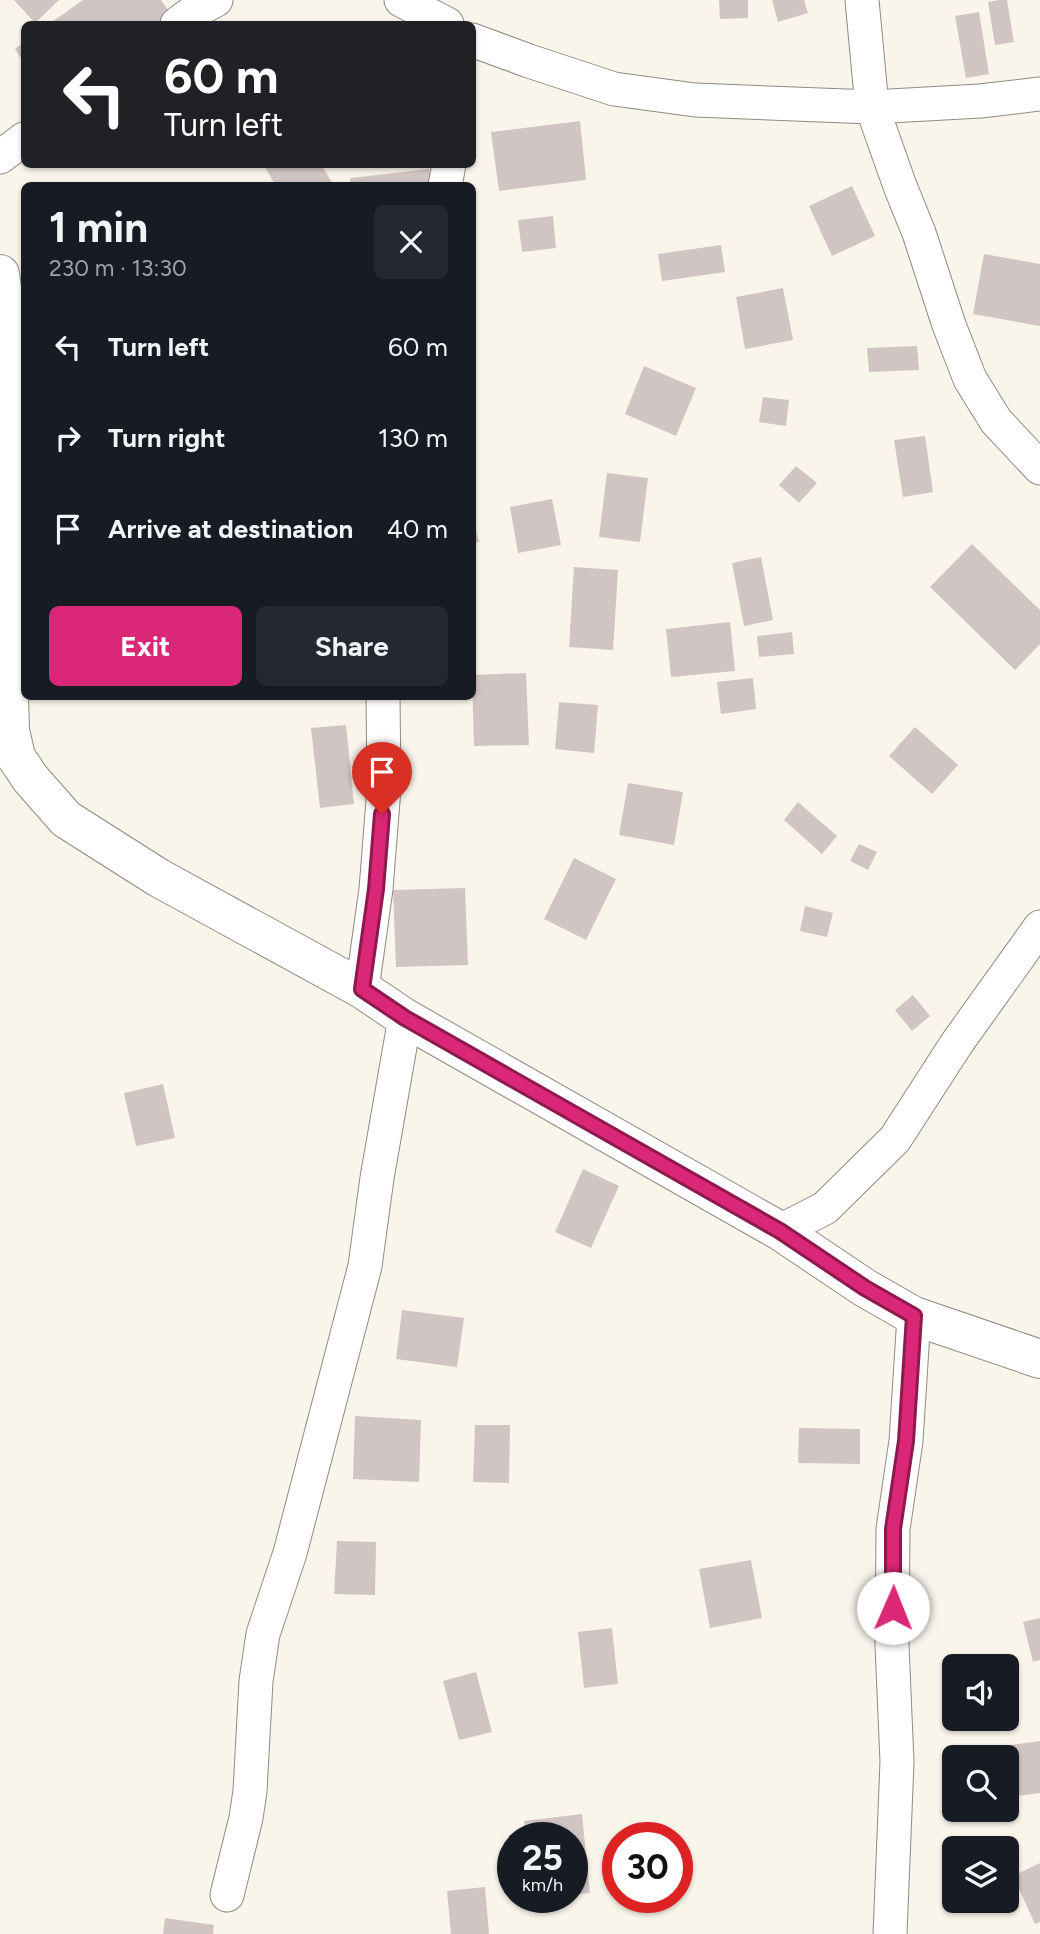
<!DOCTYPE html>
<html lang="en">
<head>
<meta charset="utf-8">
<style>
  body { margin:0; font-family:Figtree,sans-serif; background:#242831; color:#f1f3f6; height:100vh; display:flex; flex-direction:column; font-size:26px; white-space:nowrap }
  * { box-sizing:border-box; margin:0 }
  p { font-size:23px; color:#9ea1a6 }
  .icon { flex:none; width:38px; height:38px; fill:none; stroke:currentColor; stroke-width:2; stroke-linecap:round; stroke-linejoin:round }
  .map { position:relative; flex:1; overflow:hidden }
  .panel { position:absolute; left:21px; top:182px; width:455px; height:518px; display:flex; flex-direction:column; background:#171b24; border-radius:10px; box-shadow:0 2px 5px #0004 }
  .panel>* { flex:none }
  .hud { position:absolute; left:21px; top:21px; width:455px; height:147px; border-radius:10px; box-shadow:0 2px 5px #0004; background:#202124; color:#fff; overflow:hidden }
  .controls { position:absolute; left:942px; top:1654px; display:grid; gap:14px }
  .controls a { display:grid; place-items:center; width:77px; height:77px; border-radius:10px; background:#171b24; box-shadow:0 2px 5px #0004; font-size:35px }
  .speed { position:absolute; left:497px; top:1822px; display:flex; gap:14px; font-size:35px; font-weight:700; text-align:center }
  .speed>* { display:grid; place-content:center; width:91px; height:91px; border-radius:50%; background:#171b24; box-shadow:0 2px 5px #0004; line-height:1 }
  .speed small { font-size:18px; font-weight:400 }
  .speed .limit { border:10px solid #d22; background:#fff; color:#111 }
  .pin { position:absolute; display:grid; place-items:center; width:60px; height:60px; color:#fff; margin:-72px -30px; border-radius:50% 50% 50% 0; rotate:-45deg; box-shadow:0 0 7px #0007 }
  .pin .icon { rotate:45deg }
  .me { position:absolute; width:77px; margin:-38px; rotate:1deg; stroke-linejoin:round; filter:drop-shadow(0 0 5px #0008) }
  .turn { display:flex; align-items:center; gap:24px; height:147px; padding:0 28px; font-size:32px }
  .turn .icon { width:91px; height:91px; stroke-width:2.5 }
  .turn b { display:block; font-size:49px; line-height:60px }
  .round { display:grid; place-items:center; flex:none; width:74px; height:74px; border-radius:10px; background:#242831 }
  .head { display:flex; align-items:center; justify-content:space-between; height:119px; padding:0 28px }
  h1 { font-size:42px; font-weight:700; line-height:52px }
  .cta { display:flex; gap:14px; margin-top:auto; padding:14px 28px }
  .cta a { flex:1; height:80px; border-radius:10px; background:#db2777; color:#fff; font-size:28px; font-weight:700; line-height:80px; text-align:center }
  .cta a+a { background:#242831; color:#f1f3f6 }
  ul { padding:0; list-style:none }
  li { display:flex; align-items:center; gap:21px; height:91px; padding:0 28px }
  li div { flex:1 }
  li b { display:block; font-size:26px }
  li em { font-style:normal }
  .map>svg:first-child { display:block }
  .building { fill:#d1c5c3 }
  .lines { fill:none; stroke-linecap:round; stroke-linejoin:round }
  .minor-casing { stroke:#8f8b82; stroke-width:35 }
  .tertiary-casing { stroke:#8f8b82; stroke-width:40 }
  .minor { stroke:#fff; stroke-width:33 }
  .tertiary { stroke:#fff; stroke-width:38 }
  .route-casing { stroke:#8e194d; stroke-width:18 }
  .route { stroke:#db2777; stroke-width:12 }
</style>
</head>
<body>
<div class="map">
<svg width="1040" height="1934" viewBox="0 0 1040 1934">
  <rect width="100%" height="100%" fill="#f9f5eb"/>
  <path class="building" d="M14,0H59L35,23Z
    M83,0H161L174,19L166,24H49Z
    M719,0H748V18L720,19Z
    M772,0H804L808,13L778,22Z
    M999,0H1007L1014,42L995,45L988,2Z
    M979,12L989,74L966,78L955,16Z
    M24,42V63L15,49Z
    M580,121L586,180L499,191L491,132Z
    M263,164H321L334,186H276Z
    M429,169L431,186H351L350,178Z
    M852,186L875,236L832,256L809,206Z
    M553,216L556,248L522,252L518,220Z
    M721,245L725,272L662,281L658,254Z
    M984,254L1040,264V326L973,314Z
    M783,288L793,340L745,349L736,297Z
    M917,346L919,370L869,372L867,348Z
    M644,366L696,388L676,436L625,414Z
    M763,397L789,400L786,426L759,422Z
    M925,436L933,492L903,497L894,440Z
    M796,466L817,483L799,503L779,485Z
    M607,473L648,478L640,542L599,537Z
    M552,499L561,545L518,553L510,507Z
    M472,515L479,542L472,543Z
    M972,544L1040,610V644L1015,670L930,587Z
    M761,557L773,620L744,626L732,563Z
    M574,567L618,570L613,650L569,647Z
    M730,622L735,671L671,677L666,629Z
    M792,632L794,654L759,657L757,636Z
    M526,673L529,745L474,746L472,675Z
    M753,678L756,709L721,714L717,682Z
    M559,702L598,705L594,753L555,749Z
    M346,725L354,804L320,808L311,728Z
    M915,727L958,765L932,794L889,756Z
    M628,783L683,792L674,845L619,835Z
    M798,802L837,836L822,854L784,820Z
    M859,844L877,852L868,870L850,861Z
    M574,858L616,879L586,940L544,919Z
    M465,888L468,965L396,967L393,890Z
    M805,906L833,913L827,937L800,931Z
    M913,995L930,1016L912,1031L895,1010Z
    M163,1084L175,1138L136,1146L124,1093Z
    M583,1169L619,1186L591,1248L555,1232Z
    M402,1310L464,1318L457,1367L396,1359Z
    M355,1416L421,1420L419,1482L353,1479Z
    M475,1425H510L509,1483L473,1482Z
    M799,1428L860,1429V1464L798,1463Z
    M337,1541L376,1542L375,1595L334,1594Z
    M751,1560L762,1618L710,1628L699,1569Z
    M1040,1618V1660L1033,1662L1023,1622Z
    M612,1628L618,1684L584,1688L578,1632Z
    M476,1672L492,1732L459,1740L443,1681Z
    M1040,1741V1793L1010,1797L1003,1746Z
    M582,1814L590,1893L572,1895V1838H526L524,1821Z
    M1040,1863V1922L1035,1924L1013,1876Z
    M485,1887L489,1934H451L447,1891Z
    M165,1918L214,1925L213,1934H163Z"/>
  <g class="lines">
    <g class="minor-casing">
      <path id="minor" d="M401,0L447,24
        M862,0L872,107L900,186L919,233L949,325L970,379L996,421L1040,468
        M177,24L193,12L216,0
        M472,40L529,61L614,89L695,100L872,107L980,101L1040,94
        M0,157L24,139
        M445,186L449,164
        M362,989L376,889L384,788L383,696
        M780,1231L825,1208L895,1139L957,1043L1040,927
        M227,1895L246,1818L250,1791L256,1681L263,1634L290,1553L365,1266L377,1178L405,1018
        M890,1934L897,1762L892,1645L893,1529L906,1441L914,1316"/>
    </g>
    <g class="tertiary-casing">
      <path id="tertiary" d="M0,274L4,302L11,477L9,695L10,730L16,757L30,778L66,819L159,878L362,989L405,1018L780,1231L865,1288L914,1316L1040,1359"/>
    </g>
    <use href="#minor" class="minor"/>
    <use href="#tertiary" class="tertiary"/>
  </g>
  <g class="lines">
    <g class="route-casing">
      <path id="route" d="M382,814L376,889L362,989L405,1018L780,1231L865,1288L914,1316L906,1441L893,1529V1608"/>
    </g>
    <use href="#route" class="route"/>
  </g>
</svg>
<div class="controls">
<a><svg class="icon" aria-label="sound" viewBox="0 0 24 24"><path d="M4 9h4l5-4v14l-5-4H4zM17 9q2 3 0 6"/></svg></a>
<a><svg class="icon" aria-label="search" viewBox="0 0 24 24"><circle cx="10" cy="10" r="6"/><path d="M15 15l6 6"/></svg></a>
<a><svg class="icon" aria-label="layers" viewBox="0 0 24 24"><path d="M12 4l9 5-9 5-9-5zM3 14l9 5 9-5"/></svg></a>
</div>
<div class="speed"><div>25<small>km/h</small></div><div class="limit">30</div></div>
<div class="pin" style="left:382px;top:814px;background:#d93025"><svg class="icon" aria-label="arrive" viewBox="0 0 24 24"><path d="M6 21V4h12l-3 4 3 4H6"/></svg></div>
<svg class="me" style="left:893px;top:1608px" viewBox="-20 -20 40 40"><circle r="19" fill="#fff"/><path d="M0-13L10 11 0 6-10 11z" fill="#db2777"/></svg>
<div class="hud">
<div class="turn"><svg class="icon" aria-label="left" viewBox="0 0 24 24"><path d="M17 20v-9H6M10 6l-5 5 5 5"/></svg><div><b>60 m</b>Turn left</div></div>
</div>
<section class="panel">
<div class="head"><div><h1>1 min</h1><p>230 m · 13:30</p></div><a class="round"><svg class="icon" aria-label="close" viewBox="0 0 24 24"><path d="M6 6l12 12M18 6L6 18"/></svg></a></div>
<ul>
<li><svg class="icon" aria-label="left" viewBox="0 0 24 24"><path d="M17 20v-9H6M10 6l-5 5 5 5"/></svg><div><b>Turn left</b></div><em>60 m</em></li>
<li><svg class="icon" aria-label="right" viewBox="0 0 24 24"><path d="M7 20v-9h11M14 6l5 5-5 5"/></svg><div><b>Turn right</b></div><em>130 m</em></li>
<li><svg class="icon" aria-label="arrive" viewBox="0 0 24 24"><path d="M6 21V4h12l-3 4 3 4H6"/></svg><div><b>Arrive at destination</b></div><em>40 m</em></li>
</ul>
<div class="cta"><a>Exit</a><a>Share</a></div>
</section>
</div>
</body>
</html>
